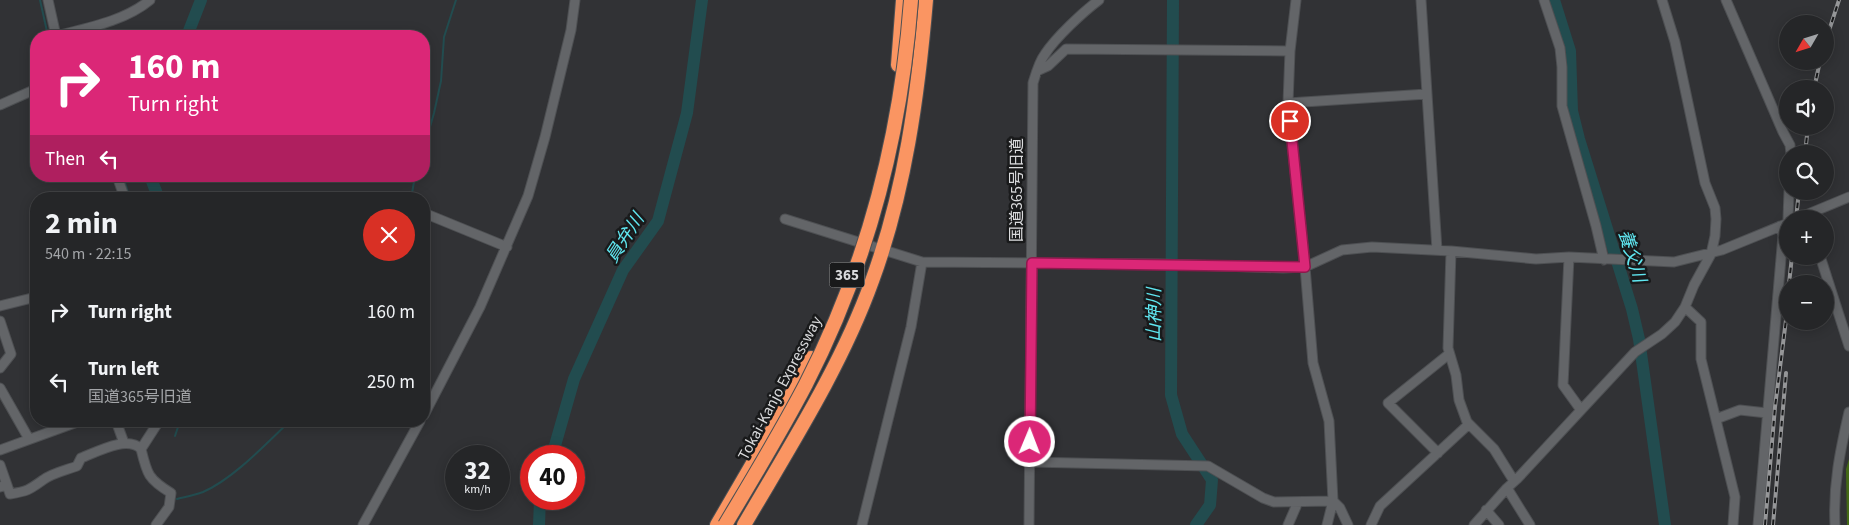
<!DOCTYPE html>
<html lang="en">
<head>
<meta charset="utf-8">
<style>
  body { margin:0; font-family:"Source Sans 3","Noto Sans JP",sans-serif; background:#2d2e30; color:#f1f3f6; height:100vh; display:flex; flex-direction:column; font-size:19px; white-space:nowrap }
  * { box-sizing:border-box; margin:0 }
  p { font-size:16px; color:#a3a5a8 }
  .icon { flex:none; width:28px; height:28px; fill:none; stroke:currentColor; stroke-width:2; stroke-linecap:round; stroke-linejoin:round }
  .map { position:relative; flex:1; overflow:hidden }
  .sheet { position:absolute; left:30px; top:192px; width:400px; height:235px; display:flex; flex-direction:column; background:#252628; border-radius:20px; box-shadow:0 2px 12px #0003,0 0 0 1px #424345 }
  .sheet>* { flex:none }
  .top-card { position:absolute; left:30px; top:30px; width:400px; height:152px; border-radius:20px; box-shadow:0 2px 12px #0003,0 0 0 1px #424345; background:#db2777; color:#fff; overflow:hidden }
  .needle { width:32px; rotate:231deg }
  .buttons { position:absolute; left:1779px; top:15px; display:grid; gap:10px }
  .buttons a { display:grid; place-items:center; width:55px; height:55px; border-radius:50%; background:#252628; box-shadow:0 2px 12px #0003,0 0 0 1px #424345; font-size:25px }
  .speed { position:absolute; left:445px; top:445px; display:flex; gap:10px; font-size:25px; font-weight:700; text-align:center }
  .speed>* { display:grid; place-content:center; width:65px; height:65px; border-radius:50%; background:#252628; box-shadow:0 2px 12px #0003,0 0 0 1px #424345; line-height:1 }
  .speed small { font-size:12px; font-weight:400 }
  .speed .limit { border:8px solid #d22; background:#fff; color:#111 }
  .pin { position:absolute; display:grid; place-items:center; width:42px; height:42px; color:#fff; margin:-21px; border:2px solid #fff; border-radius:50%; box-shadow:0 1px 5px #0007 }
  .me { position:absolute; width:55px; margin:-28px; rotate:1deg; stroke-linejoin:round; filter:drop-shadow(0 0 4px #0008) }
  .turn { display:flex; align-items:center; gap:18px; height:105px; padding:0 15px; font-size:22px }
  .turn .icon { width:65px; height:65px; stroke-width:2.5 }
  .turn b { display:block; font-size:35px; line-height:42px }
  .then { display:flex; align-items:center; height:48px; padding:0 15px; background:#0003; gap:10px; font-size:19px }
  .round { display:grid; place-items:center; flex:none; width:52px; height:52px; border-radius:26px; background:#2d2e30 }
  .headline { display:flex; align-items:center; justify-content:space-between; height:85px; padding:0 15px }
  h1 { font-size:30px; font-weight:700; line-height:38px }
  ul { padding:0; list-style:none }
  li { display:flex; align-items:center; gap:15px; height:70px; padding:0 15px }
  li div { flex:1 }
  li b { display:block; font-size:19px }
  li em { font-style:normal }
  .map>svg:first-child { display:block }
  .forest { fill:#446916 }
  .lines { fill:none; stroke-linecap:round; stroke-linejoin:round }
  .stream { stroke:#224c4f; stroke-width:2 }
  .river { stroke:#224c4f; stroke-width:12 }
  .minor-casing { stroke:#4e5053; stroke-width:11 }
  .highway-casing { stroke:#4e5053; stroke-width:16 }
  .minor { stroke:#636568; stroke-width:9 }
  .highway { stroke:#fa9562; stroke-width:14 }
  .rail-casing { stroke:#959698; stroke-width:4 }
  .rail { stroke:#191a1b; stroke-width:2; stroke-dasharray:5.5; stroke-linecap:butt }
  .highway-bridge-casing { stroke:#4e5053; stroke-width:16; stroke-linecap:butt }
  .highway-bridge { stroke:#fa9562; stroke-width:14 }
  .route-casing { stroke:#8e194d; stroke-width:12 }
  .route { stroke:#db2777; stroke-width:9 }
  .labels { text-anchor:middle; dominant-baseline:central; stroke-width:5; stroke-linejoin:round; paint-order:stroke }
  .shield { fill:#191a1b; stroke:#a0a1a3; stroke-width:1 }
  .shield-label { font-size:15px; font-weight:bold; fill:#dadbdd }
  .street-label { font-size:16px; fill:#dadbdd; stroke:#191a1b }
  .water-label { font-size:18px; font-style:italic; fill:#60e8f2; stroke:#191a1b }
</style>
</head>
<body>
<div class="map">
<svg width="1849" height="525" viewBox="0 0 1849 525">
  <rect width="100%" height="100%" fill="#313235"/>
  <path class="forest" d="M1849,459V525H1847L1846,469Z"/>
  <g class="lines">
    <path class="stream" d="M40,0L48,36
      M424,148L434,113L441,81L444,37L456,0
      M123,176L130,199
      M411,199L415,176
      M175,436L180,421
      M177,499C185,497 195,495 203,492C233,479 266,444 290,421"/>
    <path class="river" d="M1173,0L1171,395L1182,434L1212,480L1210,505L1196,525
      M1554,0L1570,51L1572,111L1579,139L1632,309L1639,339L1665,525
      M187,36L201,0
      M150,176L159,199
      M552,456L574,379L623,270L658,221L687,113L702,0
      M539,525L540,499"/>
    <g class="minor-casing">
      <path id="minor" d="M48,0L56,36
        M1296,0L1290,51L1288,103L1305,267L1313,363L1329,421L1333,501L1327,525
        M1421,0L1437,250
        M1544,0L1560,48L1562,67V106L1596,226L1604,260
        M1726,0L1783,132L1790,145L1791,154
        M56,36C87,28 125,21 150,0
        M1037,71L1048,66L1066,49L1290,51
        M1288,103L1427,94
        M0,105L36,89
        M117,176L125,199
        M424,213L507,247
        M785,219L922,262L1163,264L1283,268L1305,267L1342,250L1372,247L1451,251L1536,259L1569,257L1674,262L1722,250L1788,223
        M1788,219L1789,191
        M1796,219L1849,197
        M1451,251L1448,348L1456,375L1459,400L1467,422L1494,449L1514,481
        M1820,256L1849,346
        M1569,257L1563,385L1581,410
        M0,306L36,297
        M1685,307L1701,322V359L1735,497L1733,525
        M0,321L11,354L0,368
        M0,388L29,439
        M424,415L480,307L528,196L545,137L571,30L575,0
        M1716,419L1740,410L1767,413
        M116,421L124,443
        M0,450L80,421
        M1438,453L1388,403L1449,354
        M1030,462L1208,466L1263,498L1274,502L1333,501L1340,508L1348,525
        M0,465L7,485L0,487
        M7,485L10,494C28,491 29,490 43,480C52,473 67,470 77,466L81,458C97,452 127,435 141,449
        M1507,488L1530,525
        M1486,510L1499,525
        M156,525L169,507L171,493C148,479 147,474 141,449L159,421
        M363,525L420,421
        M862,525L911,327L922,262
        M1029,525L1033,83C1036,73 1039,62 1045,54C1056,37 1083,12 1099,0
        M1288,525L1298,502
        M1371,525L1380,506L1469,424
        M1474,525L1507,488L1517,479L1635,352L1662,334L1675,322L1685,307L1694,285L1711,254L1715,236L1716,219L1715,208L1705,183L1675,42L1662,0
        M1758,525L1783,235L1780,226
        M1835,525C1833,485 1840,451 1849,412"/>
    </g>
    <g class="highway-casing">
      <path id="highway" d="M898,65L903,0
        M717,525L774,427L811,358
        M744,525C790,446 841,367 872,281C905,191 918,95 926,0"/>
    </g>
    <use href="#minor" class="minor"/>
    <use href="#highway" class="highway"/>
    <g class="rail-casing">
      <path id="rail" d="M1825,43L1839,0
        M1814,89L1820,61
        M1805,154L1808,126
        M1796,219L1799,191
        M1789,284L1792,256
        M1765,525L1775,407L1788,304
        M1773,525L1786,373"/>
    </g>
    <use href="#rail" class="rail"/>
    <g class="highway-bridge-casing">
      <path id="highway-bridge" d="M725,525C753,478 781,432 806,384C868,263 901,135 911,0"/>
    </g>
    <use href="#highway-bridge" class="highway-bridge"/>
  </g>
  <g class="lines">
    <g class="route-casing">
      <path id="route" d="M1030,442L1032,263L1305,267L1290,121"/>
    </g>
    <use href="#route" class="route"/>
  </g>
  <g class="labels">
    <rect class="shield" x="829.5" y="262.5" width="35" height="25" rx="4"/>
    <g class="shield-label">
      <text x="847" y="275">365</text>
    </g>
    <g class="street-label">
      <text transform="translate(1017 190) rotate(-90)">国道365号旧道</text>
      <text transform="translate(780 388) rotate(-62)">Tokai-Kanjo Expressway</text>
    </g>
    <g class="water-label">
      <text transform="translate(625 238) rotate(-57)">員弁川</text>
      <text transform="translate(1632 256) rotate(73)">養父川</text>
      <text transform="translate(1154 315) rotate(-90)">山神川</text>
    </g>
  </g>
</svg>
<div class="buttons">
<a><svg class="needle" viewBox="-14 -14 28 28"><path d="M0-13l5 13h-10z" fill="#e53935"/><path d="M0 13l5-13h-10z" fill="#a3a5a8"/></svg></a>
<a><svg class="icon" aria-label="sound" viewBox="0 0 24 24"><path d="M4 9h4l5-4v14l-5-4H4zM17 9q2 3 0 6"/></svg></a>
<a><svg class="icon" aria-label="search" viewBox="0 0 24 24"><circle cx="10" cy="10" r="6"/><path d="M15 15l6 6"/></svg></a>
<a>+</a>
<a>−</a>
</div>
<div class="speed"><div>32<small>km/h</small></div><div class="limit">40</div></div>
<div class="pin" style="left:1290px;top:121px;background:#d93025"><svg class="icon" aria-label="arrive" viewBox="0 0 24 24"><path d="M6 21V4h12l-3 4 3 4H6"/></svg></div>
<svg class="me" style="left:1030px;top:442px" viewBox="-20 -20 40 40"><circle r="17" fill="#db2777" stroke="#fff" stroke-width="3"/><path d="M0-11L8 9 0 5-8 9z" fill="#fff"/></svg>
<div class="top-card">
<div class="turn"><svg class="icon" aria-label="right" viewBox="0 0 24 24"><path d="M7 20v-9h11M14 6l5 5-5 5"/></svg><div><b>160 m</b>Turn right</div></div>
<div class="then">Then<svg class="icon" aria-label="left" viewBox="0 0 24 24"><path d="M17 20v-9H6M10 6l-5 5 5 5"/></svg></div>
</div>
<section class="sheet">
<div class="headline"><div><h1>2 min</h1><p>540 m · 22:15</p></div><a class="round" style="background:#d93025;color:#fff"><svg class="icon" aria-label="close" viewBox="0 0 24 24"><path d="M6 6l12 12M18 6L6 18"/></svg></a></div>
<ul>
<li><svg class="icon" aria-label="right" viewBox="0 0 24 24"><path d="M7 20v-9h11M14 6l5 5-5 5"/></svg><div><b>Turn right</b></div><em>160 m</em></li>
<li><svg class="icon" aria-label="left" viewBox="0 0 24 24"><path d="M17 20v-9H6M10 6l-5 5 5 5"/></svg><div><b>Turn left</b><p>国道365号旧道</p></div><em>250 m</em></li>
</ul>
</section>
</div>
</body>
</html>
